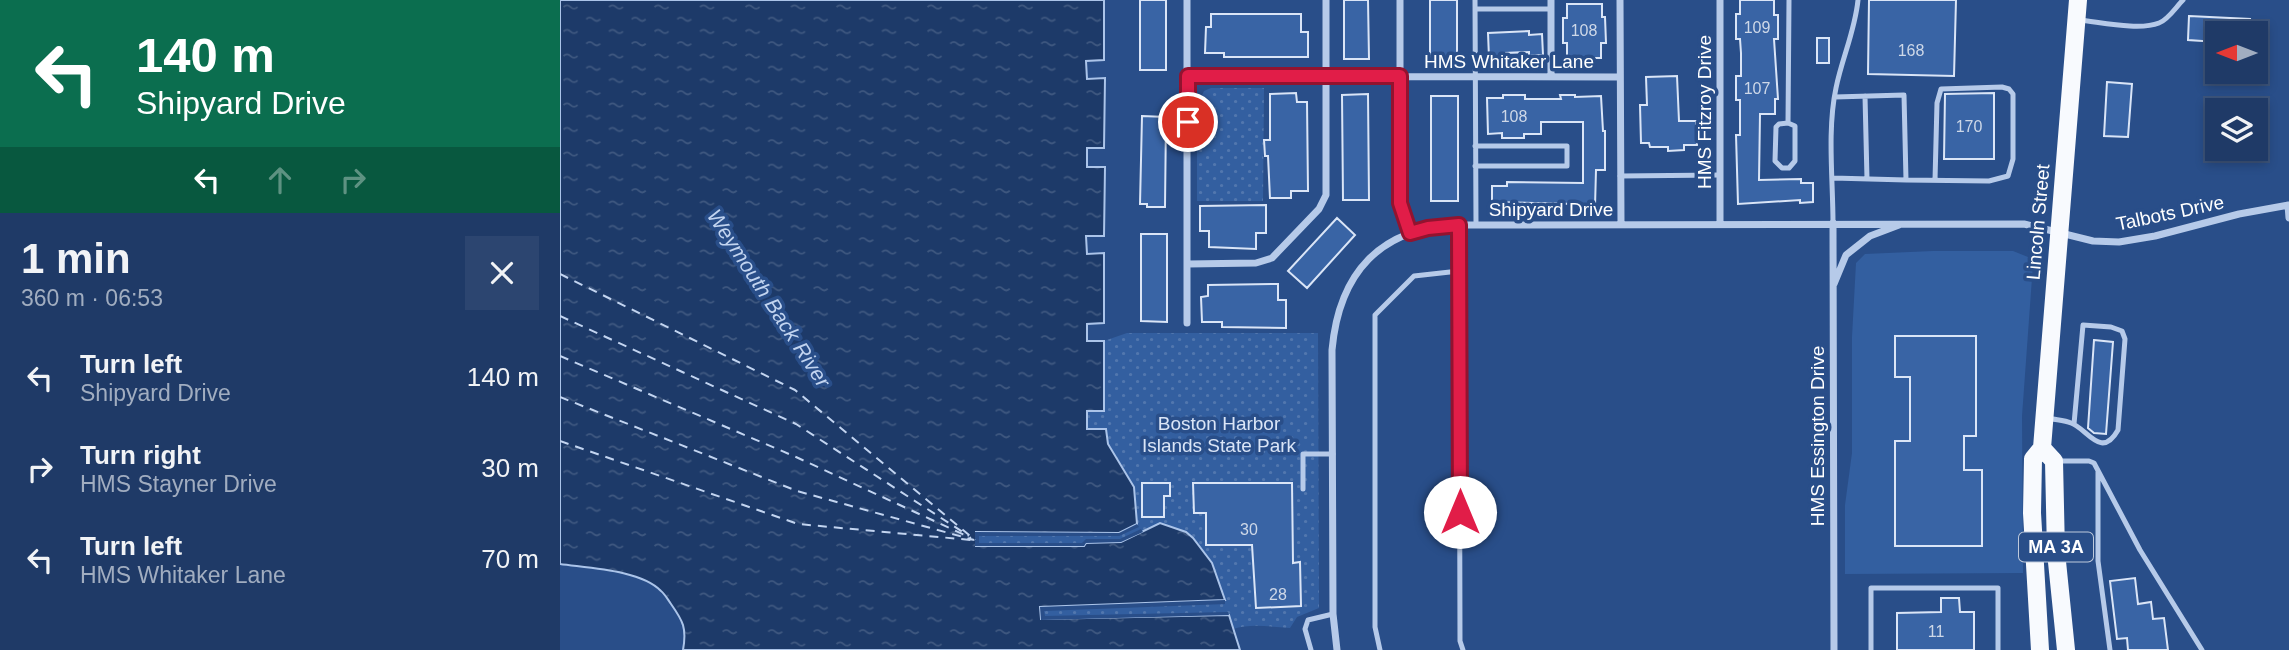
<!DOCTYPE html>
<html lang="en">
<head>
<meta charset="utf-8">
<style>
  body { margin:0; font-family:Arial,sans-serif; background:#2c4570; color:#f1f3f6; height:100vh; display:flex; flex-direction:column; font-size:26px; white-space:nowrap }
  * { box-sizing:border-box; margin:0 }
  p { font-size:23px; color:#a1adc0 }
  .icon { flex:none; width:38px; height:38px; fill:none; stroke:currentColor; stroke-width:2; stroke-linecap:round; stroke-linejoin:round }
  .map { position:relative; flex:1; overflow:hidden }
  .sheet { display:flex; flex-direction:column; background:#1f3a67; width:560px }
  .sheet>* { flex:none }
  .top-card { background:#0b6e4f; color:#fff; overflow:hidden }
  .needle { width:46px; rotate:270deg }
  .tools { position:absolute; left:1645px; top:21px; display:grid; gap:14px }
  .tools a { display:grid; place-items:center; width:63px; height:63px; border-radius:0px; background:#1f3a67; box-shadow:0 4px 10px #0003,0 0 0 2px #3c547b; font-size:35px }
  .pin { position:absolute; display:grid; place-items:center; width:60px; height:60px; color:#fff; margin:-30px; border:4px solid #fff; border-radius:50%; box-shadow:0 2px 7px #0007 }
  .me { position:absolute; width:77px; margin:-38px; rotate:0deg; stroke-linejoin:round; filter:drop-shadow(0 0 5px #0008) }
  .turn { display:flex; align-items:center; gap:24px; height:147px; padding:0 21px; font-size:32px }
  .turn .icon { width:91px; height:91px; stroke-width:2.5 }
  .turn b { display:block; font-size:49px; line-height:60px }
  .lanes { display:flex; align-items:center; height:66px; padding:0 21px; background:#0003; justify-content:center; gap:35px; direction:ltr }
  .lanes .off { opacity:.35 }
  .round { display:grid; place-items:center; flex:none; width:74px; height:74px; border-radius:0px; background:#2c4570 }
  .head { display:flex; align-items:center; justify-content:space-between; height:119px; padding:0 21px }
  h1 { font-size:42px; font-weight:600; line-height:52px }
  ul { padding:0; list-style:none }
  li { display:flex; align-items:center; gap:21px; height:91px; padding:0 21px }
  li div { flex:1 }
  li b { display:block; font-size:26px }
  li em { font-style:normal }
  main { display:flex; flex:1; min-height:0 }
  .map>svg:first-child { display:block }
  .green { fill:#335fa0 }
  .park { fill:url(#park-dots) }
  .water { fill:url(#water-ripples); stroke:#abc4e9; stroke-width:2 }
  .pier { fill:#294e89 }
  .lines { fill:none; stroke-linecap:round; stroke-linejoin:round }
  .ferry { stroke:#c2d4f0; stroke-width:2; stroke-dasharray:9 7; stroke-linecap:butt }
  .building { fill:#3964a5; stroke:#dae5f7; stroke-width:2 }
  .lane { stroke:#b6cae9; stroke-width:5 }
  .street { stroke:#b6cae9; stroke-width:7 }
  .primary { stroke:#f8fafe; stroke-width:18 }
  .route-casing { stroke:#92132f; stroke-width:18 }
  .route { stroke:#e11d48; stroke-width:12 }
  .labels { text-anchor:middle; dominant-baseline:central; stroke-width:7; stroke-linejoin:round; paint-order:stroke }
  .number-label { font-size:16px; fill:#ced8e8 }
  .shield { fill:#294e89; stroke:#bfcadc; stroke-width:2 }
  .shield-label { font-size:18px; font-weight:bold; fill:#fff }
  .street-label { font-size:19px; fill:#fff; stroke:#294e89 }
  .park-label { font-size:19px; fill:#dae5f7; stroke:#294e89 }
  .water-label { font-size:21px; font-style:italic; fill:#c2d4f0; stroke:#294e89 }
</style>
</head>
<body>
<main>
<section class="sheet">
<div class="top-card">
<div class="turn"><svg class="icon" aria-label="left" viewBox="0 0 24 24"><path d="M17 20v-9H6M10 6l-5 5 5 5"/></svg><div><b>140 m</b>Shipyard Drive</div></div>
<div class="lanes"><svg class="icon" aria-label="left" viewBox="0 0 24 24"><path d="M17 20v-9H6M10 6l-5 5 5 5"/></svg><svg class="icon off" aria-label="ahead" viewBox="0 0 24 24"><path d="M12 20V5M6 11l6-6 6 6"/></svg><svg class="icon off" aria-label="right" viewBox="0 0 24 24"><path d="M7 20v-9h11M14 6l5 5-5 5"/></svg></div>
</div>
<div class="head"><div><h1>1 min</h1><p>360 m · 06:53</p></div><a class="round"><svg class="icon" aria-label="close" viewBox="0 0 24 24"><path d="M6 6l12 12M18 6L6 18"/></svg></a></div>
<ul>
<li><svg class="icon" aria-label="left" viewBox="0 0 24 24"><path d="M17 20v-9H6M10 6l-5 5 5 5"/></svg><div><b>Turn left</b><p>Shipyard Drive</p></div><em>140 m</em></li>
<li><svg class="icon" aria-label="right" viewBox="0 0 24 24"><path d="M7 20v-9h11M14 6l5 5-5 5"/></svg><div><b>Turn right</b><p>HMS Stayner Drive</p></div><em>30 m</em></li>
<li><svg class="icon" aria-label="left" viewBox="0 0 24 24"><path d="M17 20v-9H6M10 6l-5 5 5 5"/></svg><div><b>Turn left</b><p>HMS Whitaker Lane</p></div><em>70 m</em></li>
</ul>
</section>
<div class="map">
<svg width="1729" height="650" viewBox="0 0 1729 650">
  <defs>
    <pattern id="park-dots" width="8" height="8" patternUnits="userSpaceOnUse" patternTransform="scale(1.75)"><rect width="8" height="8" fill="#335fa0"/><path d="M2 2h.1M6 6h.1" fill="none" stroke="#5277ae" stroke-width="1.8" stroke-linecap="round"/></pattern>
    <pattern id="water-ripples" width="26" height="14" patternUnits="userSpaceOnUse" patternTransform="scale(1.75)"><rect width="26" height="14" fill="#1d3a69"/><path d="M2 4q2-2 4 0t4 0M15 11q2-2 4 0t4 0" fill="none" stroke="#3f5880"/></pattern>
  </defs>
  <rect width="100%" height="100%" fill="#294e89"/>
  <path class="green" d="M1373,251H1453L1468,257L1473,264L1462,416L1463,573L1285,574V505L1292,453V337L1296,263L1305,254Z"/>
  <path class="park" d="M651,88H704L703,201H637V106L644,91Z
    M567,333H758L759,608L737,617L730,628C712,627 691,623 673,629L668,615L481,620L480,607L652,563L644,553L600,523L561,542L524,546H415V532L568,476L548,444L546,429H527L526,411L544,410V341Z"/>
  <path class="water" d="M0,0H544V60L526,61L527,79L545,78L544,148H527V167H545L544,236H526L527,254L544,253V323L527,324V341H544V411H527V429H546L548,444L574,487L577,524L559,533L416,532V546H524L526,543L561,542L600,523L626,532L633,538L652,563L665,600L480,607L481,619L669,615L680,650H123C127,628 123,621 111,604C108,600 105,594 101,591C81,570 28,568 0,564Z"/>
  <path class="pier" d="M577,524L579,527L559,536H419V543H522L526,539H560L581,529L583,532L561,542L526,543L524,546H415V532L559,533Z
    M665,600V604L484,611L485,616L668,612L669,615L481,620L480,607Z"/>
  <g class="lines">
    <path class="ferry" d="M0,274L235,390L415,540
      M0,316L236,424L409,536
      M0,356L236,457L411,538
      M0,397L237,491L414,540
      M0,441L238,524L411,540"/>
  </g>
  <path class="building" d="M580,0H606V70H580Z
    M784,0H808L809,59H784Z
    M870,0H897V61H870Z
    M1180,0H1214V15H1218V39H1214L1218,99H1215V114H1200L1199,180L1241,179V183H1253V202L1240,203V200L1178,204L1176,135H1180V100H1176V76H1181V53L1180,39H1176V14H1180Z
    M1309,0H1396L1394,76L1308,74Z
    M1007,4H1042V17H1045L1046,43H1041V58H1007V43H1003V18H1007Z
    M651,14H741V32H748V57H664V53H645L646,27H651Z
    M1629,16L1690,19L1689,33H1657V42L1628,40Z
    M969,31V35L982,34L983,55L969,56V52L945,53V57L929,58L928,33Z
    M1257,38H1269V63H1257Z
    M1117,76L1119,121H1136L1137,145H1124V150L1108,151V147H1090L1089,143H1081L1080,105H1087L1086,77Z
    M1547,82L1572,84L1568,137L1544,136Z
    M736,93L737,102H747L748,191H731V198H710L708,156H705L704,140H710V94Z
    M1434,93V159H1384L1385,94Z
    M808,94L809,200H783L782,95Z
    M943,95H965V99H1001L1000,95H1015V97L1041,96L1043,131H1045V170H1036L1035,207H1016V204L932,202V186H947V182L1023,183V122H981V134H964V138H942V133L928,134L927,98H943Z
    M871,96H898V201H871Z
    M582,116L606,117L605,207H587V204H580Z
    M706,205V233H696V249L649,247V231H640V206Z
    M777,218L795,235L747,288L728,271Z
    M581,234H607V322L581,321Z
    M718,284V300H726V328L662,327V322H642L641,297L648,296V285Z
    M1335,336H1416V436H1404V470H1422V546H1335V441H1350V377H1335Z
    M1534,340L1553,342L1546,434L1534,433L1528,428Z
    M582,483H610V496H604V517H582Z
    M633,483H732L733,563L740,562L741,606L696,608L692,545H646V513H634Z
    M1575,578L1578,604L1591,602L1593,619L1604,618L1608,650H1568L1567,638L1557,639L1550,581Z
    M1381,598H1399L1400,612H1414V650H1337V613L1381,612Z"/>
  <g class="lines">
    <path class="lane" d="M915,0L916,225
      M915,9H991
      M1519,20C1540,22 1579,31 1599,23C1608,20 1616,7 1623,0
      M1305,96L1307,179
      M1228,123L1219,124L1216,127L1215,161L1222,168H1229L1235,161V126L1228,123L1229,0
      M915,166H1007V146H915
      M1060,176L1160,175
      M1273,178L1346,180L1344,95L1275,97
      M1346,180L1429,181L1448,176L1453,159V94L1449,89L1442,87L1381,89L1377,103L1375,180
      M1273,223C1273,180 1267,130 1276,88C1282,58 1295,31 1298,0
      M899,225L900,641L903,650
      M1488,418C1495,420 1504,420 1511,423C1528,429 1541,460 1558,430L1565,339L1562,331L1551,327L1523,325L1514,424
      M1498,461H1529L1534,463L1580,550L1642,650
      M1538,472V561L1550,650
      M743,489V454H773
      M751,650L745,629L748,620L773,614
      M820,650L815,627V315L854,276L899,271
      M1311,650V588H1438V650"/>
    <path class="street" d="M840,0V203L850,233
      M991,0V76
      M1060,0L1061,224
      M1160,0V224
      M628,76L1060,77
      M1728,205L1729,218
      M1273,223L1274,650
      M628,264L696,263L712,258L759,209L766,195V0
      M1274,284L1286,255L1310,236L1339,225
      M627,323V0
      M777,650L773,614L772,350C779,273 820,227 899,225L1464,224L1533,241L1559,242L1595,236L1679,214L1729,205"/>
    <path class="primary" d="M1482,448L1494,461L1496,552L1506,650
      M1480,650L1472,513L1473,459L1482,448L1518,0"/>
  </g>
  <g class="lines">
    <g class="route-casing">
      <path id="route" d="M628,122V76H840V203L850,233L868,228L899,225L900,512"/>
    </g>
    <use href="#route" class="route"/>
  </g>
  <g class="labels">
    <g class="number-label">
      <text x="1197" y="27">109</text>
      <text x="1024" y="30">108</text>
      <text x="1351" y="50">168</text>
      <text x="1197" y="88">107</text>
      <text x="954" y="116">108</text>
      <text x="1409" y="126">170</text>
      <text x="689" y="529">30</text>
      <text x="718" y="594">28</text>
      <text x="1376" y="631">11</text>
    </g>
    <rect class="shield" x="1459" y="532.5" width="74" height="29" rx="5"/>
    <g class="shield-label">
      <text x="1496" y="547">MA 3A</text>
    </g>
    <g class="street-label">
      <text x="949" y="61">HMS Whitaker Lane</text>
      <text transform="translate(1144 112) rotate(-90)">HMS Fitzroy Drive</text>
      <text x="991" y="209">Shipyard Drive</text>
      <text transform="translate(1610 213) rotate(-12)">Talbots Drive</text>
      <text transform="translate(1478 222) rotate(-85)">Lincoln Street</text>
      <text transform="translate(1257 436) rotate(-90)">HMS Essington Drive</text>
    </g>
    <g class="park-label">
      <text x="659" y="423">Boston Harbor<tspan x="659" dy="22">Islands State Park</tspan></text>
    </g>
    <g class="water-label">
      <text transform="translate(209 298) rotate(57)">Weymouth Back River</text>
    </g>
  </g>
</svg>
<div class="tools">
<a><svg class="needle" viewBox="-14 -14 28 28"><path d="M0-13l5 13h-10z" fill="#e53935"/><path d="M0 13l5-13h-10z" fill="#a1adc0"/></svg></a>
<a><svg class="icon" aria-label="layers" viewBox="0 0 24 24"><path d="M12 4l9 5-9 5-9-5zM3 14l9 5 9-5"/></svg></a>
</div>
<div class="pin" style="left:628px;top:122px;background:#d93025"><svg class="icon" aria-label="arrive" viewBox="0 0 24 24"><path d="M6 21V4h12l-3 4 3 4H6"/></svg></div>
<svg class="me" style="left:900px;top:512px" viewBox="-20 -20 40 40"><circle r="19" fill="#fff"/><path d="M0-13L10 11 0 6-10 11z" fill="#e11d48"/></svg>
</div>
</main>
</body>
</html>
